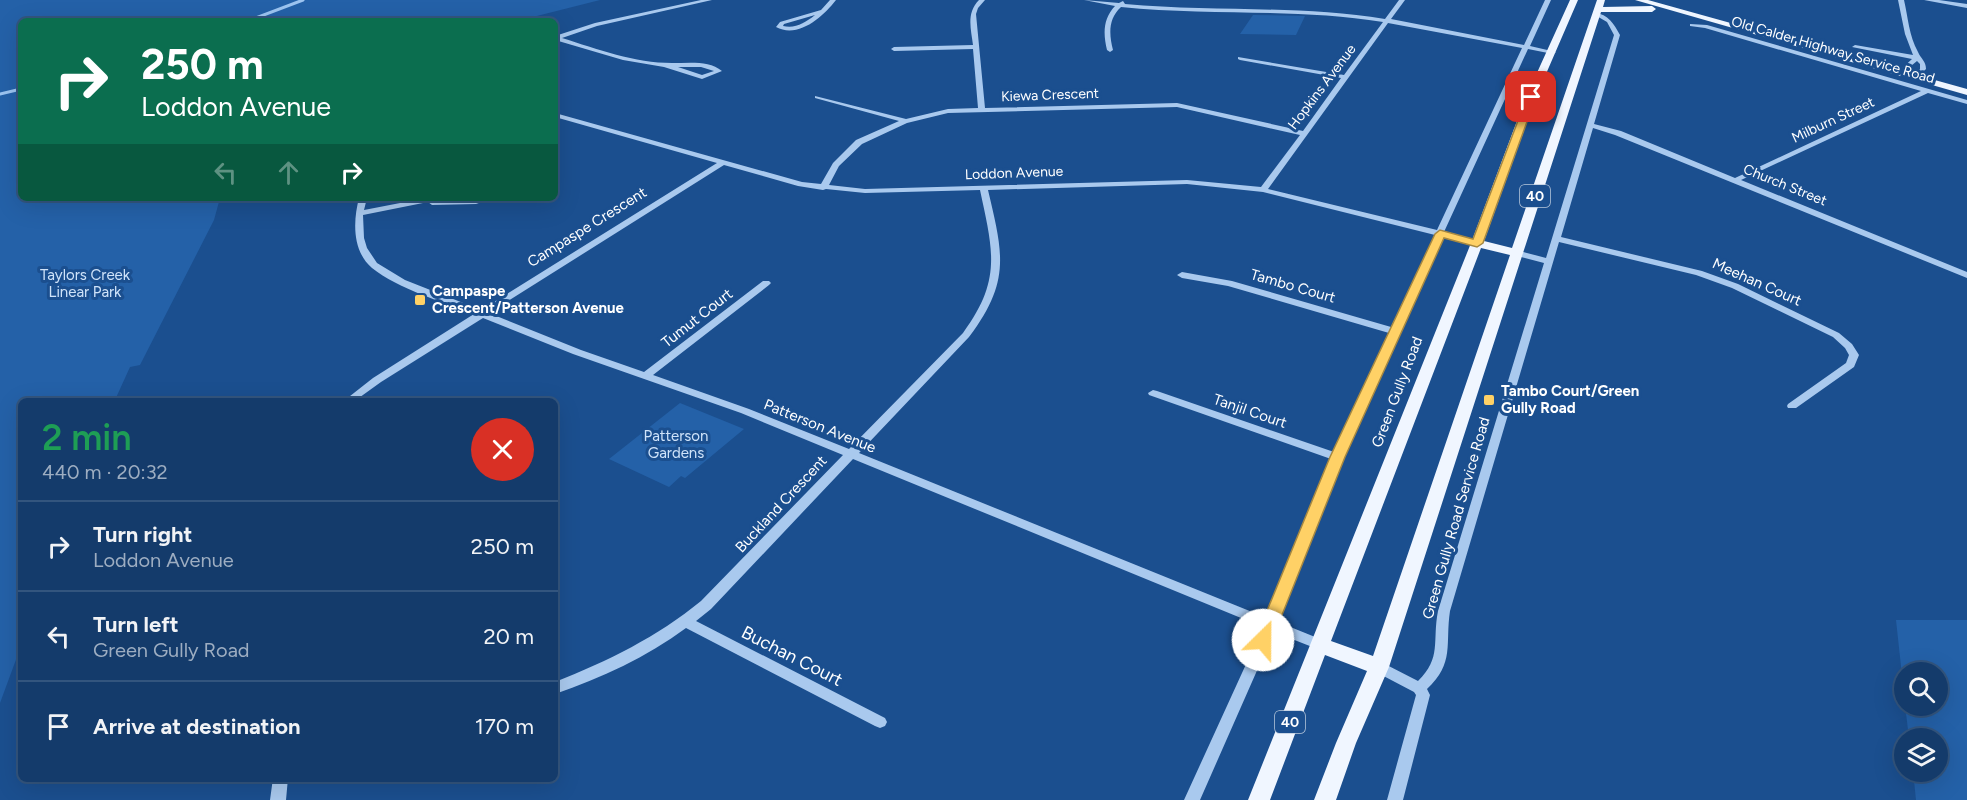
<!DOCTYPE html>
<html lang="en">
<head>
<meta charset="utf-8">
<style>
  body { margin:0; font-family:Figtree,sans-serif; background:#214673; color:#f1f3f6; height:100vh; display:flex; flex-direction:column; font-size:22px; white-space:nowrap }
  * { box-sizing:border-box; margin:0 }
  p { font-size:20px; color:#9dadc1 }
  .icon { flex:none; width:33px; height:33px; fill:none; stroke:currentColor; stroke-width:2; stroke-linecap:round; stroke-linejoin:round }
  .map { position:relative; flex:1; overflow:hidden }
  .side { position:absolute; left:18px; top:398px; width:540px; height:384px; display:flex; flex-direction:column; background:#143b6b; border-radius:9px; box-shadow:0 6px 24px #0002,0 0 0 2px #33557e }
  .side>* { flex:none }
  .banner { position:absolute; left:18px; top:18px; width:540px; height:183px; border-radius:9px; box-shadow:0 6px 24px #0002,0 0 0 2px #33557e; background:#0b6e4f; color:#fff; overflow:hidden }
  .buttons { position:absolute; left:1894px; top:662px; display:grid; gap:12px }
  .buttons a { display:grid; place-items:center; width:54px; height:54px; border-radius:50%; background:#143b6b; box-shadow:0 6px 24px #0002,0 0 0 2px #33557e; font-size:30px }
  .pin { position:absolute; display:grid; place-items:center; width:51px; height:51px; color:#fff; margin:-26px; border-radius:12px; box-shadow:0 3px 9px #0006 }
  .me { position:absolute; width:66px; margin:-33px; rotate:23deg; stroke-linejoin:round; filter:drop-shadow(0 0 4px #0008) }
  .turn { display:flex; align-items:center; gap:21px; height:126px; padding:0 24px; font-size:27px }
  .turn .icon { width:78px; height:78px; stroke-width:2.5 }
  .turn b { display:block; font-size:42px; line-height:51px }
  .lanes { display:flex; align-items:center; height:57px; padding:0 24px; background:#0003; justify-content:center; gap:30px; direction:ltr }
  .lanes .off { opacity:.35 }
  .round { display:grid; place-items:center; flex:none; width:63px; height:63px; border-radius:32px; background:#214673 }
  .summary { display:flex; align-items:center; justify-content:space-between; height:102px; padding:0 24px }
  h1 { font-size:36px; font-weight:600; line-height:45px; color:#1e9e55 }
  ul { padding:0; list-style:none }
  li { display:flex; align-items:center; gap:18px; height:90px; padding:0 24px; border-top:2px solid #33557e }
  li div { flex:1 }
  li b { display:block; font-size:22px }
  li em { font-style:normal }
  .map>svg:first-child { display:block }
  .green { fill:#2461a8 }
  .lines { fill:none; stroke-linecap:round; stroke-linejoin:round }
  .stream { stroke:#9cc4f0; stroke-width:3 }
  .minor { fill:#a9c9ee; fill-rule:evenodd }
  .major { fill:#f0f6ff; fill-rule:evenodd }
  .route { fill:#ffd166; stroke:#a68842; stroke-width:1.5 }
  .poi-dot { fill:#ffd166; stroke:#1b4f8f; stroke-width:2 }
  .labels { text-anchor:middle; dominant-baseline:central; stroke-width:6; stroke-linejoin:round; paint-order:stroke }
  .far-street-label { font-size:14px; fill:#fff; stroke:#1b4f8f }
  .shield { fill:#1b4f8f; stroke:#bbcadd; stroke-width:1.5 }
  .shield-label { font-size:14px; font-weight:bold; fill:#fff }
  .street-label { font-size:15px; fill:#fff; stroke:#1b4f8f }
  .park-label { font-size:15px; fill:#cfe3fa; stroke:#1b4f8f }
  .poi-label { font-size:15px; font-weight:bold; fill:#fff; stroke:#1b4f8f; text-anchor:start }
  .near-street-label { font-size:18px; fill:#fff; stroke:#1b4f8f }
</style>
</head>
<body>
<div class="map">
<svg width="1967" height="800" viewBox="0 0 1967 800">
  <rect width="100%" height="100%" fill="#1b4f8f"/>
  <path class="green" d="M0,0H600L517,21H21V198H220L214,220L140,365L130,367L115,400H21V646L0,703Z
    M1253,15L1305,16L1296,35L1240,34Z
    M680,403L744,429L685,478L681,476L669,487L609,459Z
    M1896,620H1967V800H1916L1913,771H1938V738H1909L1905,705H1938V672H1905V703Z"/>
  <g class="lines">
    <path class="stream" d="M248,21L303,0
      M0,94L21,89"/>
    <path class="minor" d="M701,0H712L597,26L562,38C597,49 635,63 672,63C689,63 709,60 722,71L702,79L664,67L623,60L555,40V36L595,23ZM678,67H701L714,71L702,75Z
      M830,0H836C823,17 798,39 776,27L780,22L821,10ZM815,15C805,23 795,29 783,26L784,24Z
      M979,0H985L978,8L976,14L985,108L1177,103L1303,131L1341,78L1240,60L1238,59V57L1344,75L1383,22C1296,8 1208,16 1121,7C1108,19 1109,34 1113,50L1110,52L1107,50C1103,33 1103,19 1115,6L1084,0L1119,3L1123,1L1125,4C1212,12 1299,5 1385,19L1399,0H1405L1391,19L1524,45L1545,0H1551L1530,46L1556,52L1553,54L1528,49L1444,232L1480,241L1481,243L1477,246L1442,237L1336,474L1278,622L1325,641L1327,645L1325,649L1320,650L1274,632L1200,800H1184L1263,627L853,459L711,609L696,621L885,718L887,722L885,726L880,728L875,726L686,628C647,657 601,678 555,694V682C608,661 657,637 701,601L843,455L741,413L573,354L483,318L381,382L356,400H345L373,378L474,314C443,302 398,289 372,268C352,251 353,221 359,198H367L364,210L426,198H443L439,200L493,198L476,204L432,205L428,202L363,215L364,238L367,248L377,263L405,280L481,310L717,163L555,117V113L802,182L821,184L833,163L856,140L899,121L815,98V96L906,119L948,109L978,108L973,49L894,51L891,49L894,47L973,45C971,29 966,13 979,0ZM1388,23L1522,48L1437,230L1268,189ZM1177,107L1300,135L1261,187L1187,180L865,189L829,185L839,166L862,144L907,123L948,113ZM724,165L798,186L823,190L826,189L865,193L980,190C993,251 1002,280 963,333L849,449L749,409L653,375L769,285L771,283L769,281H763L644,372L581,350L489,313ZM1187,184L1263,192L1435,235L1391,327L1232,281L1182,272L1177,275L1182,278L1228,286L1389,333L1334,452L1157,391L1153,390L1148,393L1149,395L1331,459L1267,618L859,453L969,337C1011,281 1003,254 988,190Z
      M1898,0H1904C1908,17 1909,36 1918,52C1921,59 1926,61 1926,69L1916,79L1913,77L1920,69V64L1917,61L1900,75L1897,73L1898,72L1912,59L1852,47L1855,45L1913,55L1905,34Z
      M1924,0H1939L1967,4V8Z
      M1595,13C1608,14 1614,24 1620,35L1594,124L1621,131L1735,178L1921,91L1705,28L1690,26V24L1707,25L1967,100V104L1928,93L1741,180L1967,272V278L1615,135L1593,128L1561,237L1702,271L1738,284L1839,333L1852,344L1859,355L1854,367L1796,408H1788L1787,406L1788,404L1846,363L1849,355L1845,348L1833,337L1732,288L1696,275L1559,242L1450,611C1445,644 1455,663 1427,689L1430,695L1403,800H1387L1416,695L1414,692L1374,671L1372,667L1374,663L1379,661L1418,681C1442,658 1432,641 1438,611L1544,263L1513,255L1512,253L1516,250L1546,258L1614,35L1607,22L1595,15Z
      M273,778H288L286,800H270Z"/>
    <path class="major" d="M1570,0H1578L1536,97L1484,241L1512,248L1597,0H1605L1603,7L1652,6L1656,9L1652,12H1601L1389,667L1356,743L1336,800H1314L1336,743L1367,671L1325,655L1270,800H1248L1471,243L1526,97ZM1481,248L1510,255L1373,656L1331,641Z
      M1635,0H1648L1967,89V95Z"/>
  </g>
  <path class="route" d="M1531,94L1536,97L1483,243L1477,247L1444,238L1345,457L1272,640L1270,645H1257L1255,640L1330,457L1435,234L1440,230L1473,239L1527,97Z"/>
  <g class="poi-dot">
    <rect x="414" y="294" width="12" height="12" rx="3"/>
    <rect x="1483" y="394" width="12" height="12" rx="3"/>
  </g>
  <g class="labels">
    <g class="far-street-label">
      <text transform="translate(1833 50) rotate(16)">Old Calder Highway Service Road</text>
      <text transform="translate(1322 87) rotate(-53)">Hopkins Avenue</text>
      <text transform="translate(1050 95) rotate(-2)">Kiewa Crescent</text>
      <text transform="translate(1833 120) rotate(-25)">Milburn Street</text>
      <text transform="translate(1014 173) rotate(-2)">Loddon Avenue</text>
      <text transform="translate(1785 185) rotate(22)">Church Street</text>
    </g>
    <g class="shield">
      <rect x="1520" y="185" width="30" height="22" rx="4.5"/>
      <rect x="1275" y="711" width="30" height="22" rx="4.5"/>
    </g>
    <g class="shield-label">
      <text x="1535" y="196">40</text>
      <text x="1290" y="722">40</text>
    </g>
    <g class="street-label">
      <text transform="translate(587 227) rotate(-32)">Campaspe Crescent</text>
      <text transform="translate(1757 282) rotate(24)">Meehan Court</text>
      <text transform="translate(1293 286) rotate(16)">Tambo Court</text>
      <text transform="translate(697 318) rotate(-38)">Tumut Court</text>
      <text transform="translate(1397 392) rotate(-69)">Green Gully Road</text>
      <text transform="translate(1250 411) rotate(19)">Tanjil Court</text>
      <text transform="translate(820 426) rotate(22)">Patterson Avenue</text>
      <text transform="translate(781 504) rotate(-47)">Buckland Crescent</text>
      <text transform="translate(1456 518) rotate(-74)">Green Gully Road Service Road</text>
    </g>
    <g class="park-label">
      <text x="85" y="275">Taylors Creek<tspan x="85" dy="17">Linear Park</tspan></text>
      <text x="676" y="436">Patterson<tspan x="676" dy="17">Gardens</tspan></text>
    </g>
    <g class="poi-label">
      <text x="432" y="291">Campaspe<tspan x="432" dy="17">Crescent/Patterson Avenue</tspan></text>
      <text x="1501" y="391">Tambo Court/Green<tspan x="1501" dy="17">Gully Road</tspan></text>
    </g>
    <g class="near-street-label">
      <text transform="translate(792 656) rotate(27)">Buchan Court</text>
    </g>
  </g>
</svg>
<div class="buttons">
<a><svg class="icon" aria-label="search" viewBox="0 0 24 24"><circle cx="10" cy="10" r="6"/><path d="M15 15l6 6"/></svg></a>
<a><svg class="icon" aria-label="layers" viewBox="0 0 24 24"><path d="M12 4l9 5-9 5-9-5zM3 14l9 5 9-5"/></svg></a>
</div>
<div class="pin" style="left:1531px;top:97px;background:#d93025"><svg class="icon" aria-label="arrive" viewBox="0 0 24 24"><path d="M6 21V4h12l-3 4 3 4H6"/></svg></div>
<svg class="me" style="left:1263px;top:640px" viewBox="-20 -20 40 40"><circle r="19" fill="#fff"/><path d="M0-13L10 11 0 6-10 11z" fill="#ffd166"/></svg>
<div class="banner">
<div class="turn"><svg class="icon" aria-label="right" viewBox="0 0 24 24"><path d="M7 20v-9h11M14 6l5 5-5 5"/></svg><div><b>250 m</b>Loddon Avenue</div></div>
<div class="lanes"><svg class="icon off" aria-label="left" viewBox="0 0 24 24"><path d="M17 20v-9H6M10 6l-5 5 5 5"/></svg><svg class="icon off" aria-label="ahead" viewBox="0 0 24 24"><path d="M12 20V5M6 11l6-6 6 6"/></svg><svg class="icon" aria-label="right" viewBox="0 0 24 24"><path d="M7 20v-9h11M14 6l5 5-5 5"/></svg></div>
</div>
<section class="side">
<div class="summary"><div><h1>2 min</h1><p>440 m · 20:32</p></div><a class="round" style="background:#d93025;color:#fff"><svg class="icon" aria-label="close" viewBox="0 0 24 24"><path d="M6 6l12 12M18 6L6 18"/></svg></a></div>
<ul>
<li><svg class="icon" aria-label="right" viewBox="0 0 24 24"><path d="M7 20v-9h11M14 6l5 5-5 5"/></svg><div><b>Turn right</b><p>Loddon Avenue</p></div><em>250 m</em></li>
<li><svg class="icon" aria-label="left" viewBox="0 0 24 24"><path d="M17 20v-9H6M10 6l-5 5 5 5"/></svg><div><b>Turn left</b><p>Green Gully Road</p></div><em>20 m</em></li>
<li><svg class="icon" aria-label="arrive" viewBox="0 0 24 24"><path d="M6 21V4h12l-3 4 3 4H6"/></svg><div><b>Arrive at destination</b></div><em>170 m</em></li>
</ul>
</section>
</div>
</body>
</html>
